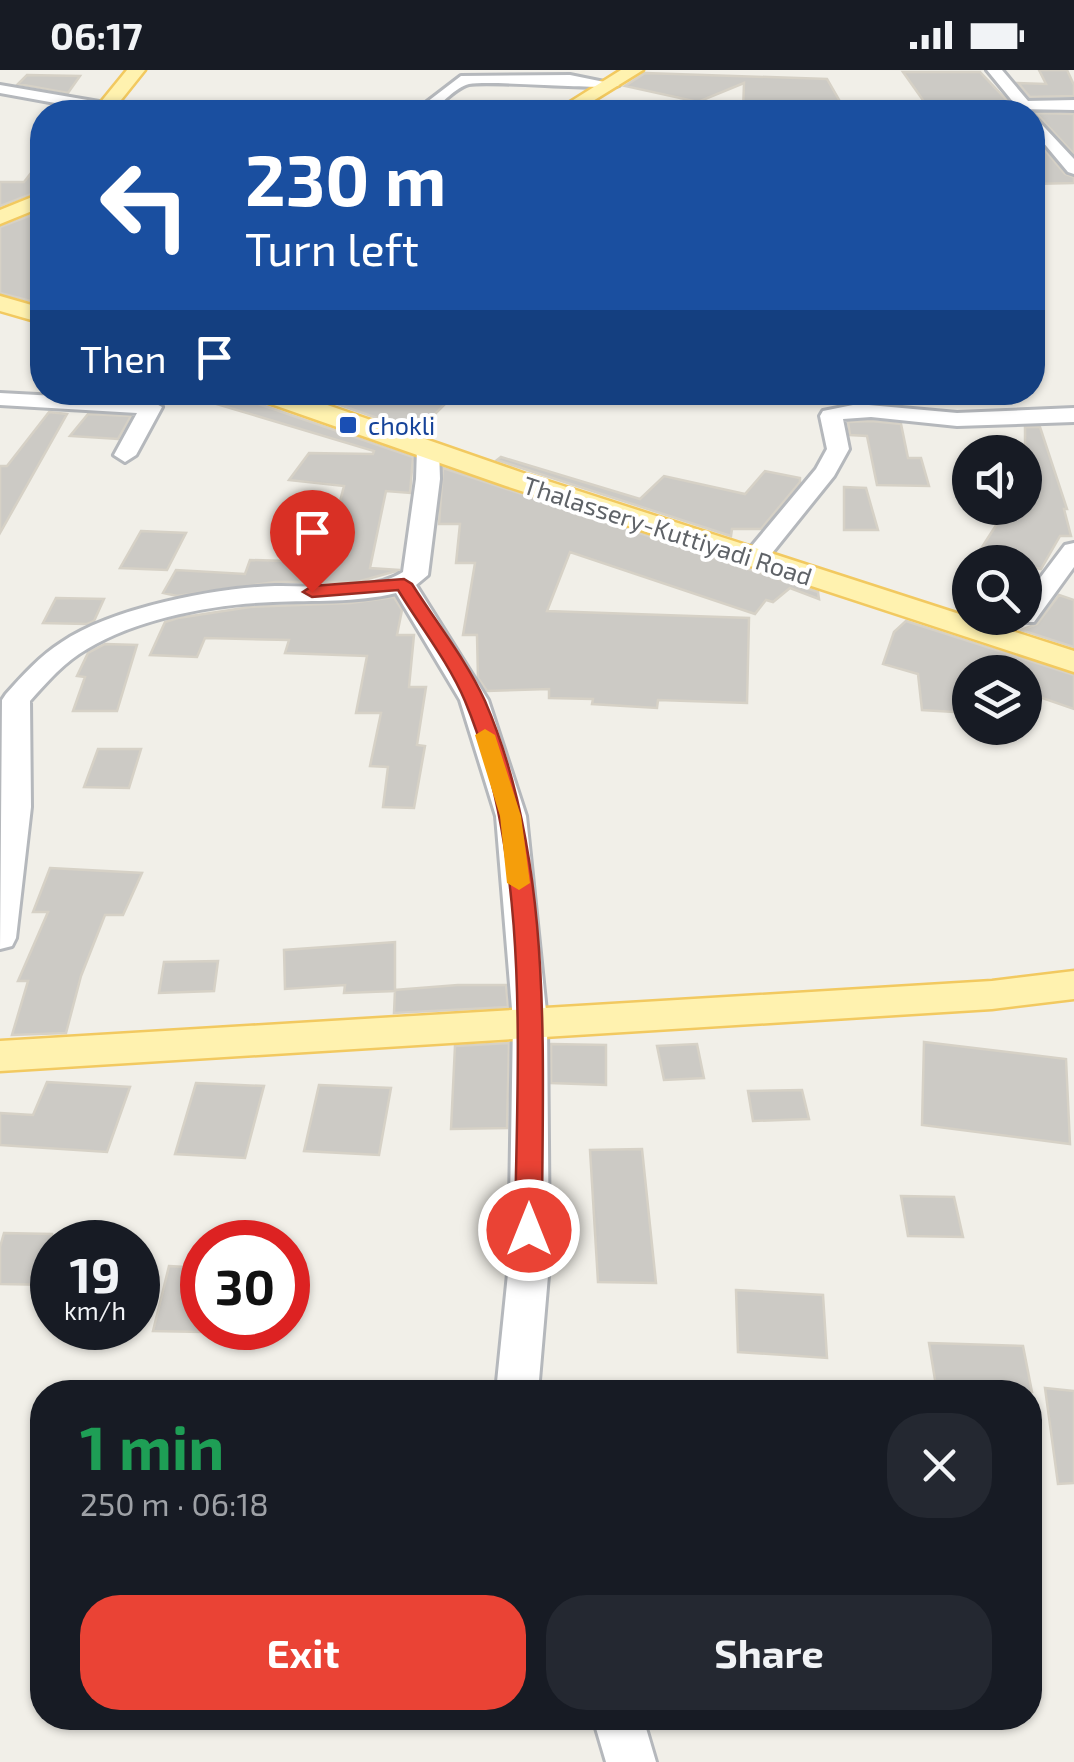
<!DOCTYPE html>
<html lang="en">
<head>
<meta charset="utf-8">
<style>
  body { margin:0; font-family:"Exo 2",sans-serif; background:#242831; color:#f1f3f6; height:100vh; display:flex; flex-direction:column; font-size:38px; white-space:nowrap }
  * { box-sizing:border-box; margin:0 }
  p { font-size:32px; color:#9ea1a6 }
  .icon { flex:none; width:55px; height:55px; fill:none; stroke:currentColor; stroke-width:2; stroke-linecap:round; stroke-linejoin:round }
  .map { position:relative; flex:1; overflow:hidden }
  .sheet { position:absolute; left:30px; top:1310px; width:1012px; height:350px; display:flex; flex-direction:column; background:#171b24; border-radius:40px; box-shadow:0 2px 8px #0004 }
  .sheet>* { flex:none }
  .banner { position:absolute; left:30px; top:30px; width:1015px; height:305px; border-radius:40px; box-shadow:0 2px 8px #0004; background:#1a4fa0; color:#fff; overflow:hidden }
  .buttons { position:absolute; left:952px; top:365px; display:grid; gap:20px }
  .buttons a { display:grid; place-items:center; width:90px; height:90px; border-radius:50%; background:#171b24; box-shadow:0 2px 8px #0004; font-size:50px }
  .speed { position:absolute; left:30px; top:1150px; display:flex; gap:20px; font-size:50px; font-weight:700; text-align:center }
  .speed>* { display:grid; place-content:center; width:130px; height:130px; border-radius:50%; background:#171b24; box-shadow:0 2px 8px #0004; line-height:1 }
  .speed small { font-size:25px; font-weight:400 }
  .speed .limit { border:15px solid #d22; background:#fff; color:#111 }
  .pin { position:absolute; display:grid; place-items:center; width:85px; height:85px; color:#fff; margin:-102px -42px; border-radius:50% 50% 50% 0; rotate:-45deg; box-shadow:0 0 10px #0007 }
  .pin .icon { rotate:45deg }
  .me { position:absolute; width:110px; margin:-55px; rotate:0deg; stroke-linejoin:round; filter:drop-shadow(0 0 8px #0008) }
  .turn { display:flex; align-items:center; gap:35px; height:210px; padding:0 50px; font-size:45px }
  .turn .icon { width:130px; height:130px; stroke-width:2.5 }
  .turn b { display:block; font-size:70px; line-height:85px }
  .then { display:flex; align-items:center; height:95px; padding:0 50px; background:#0003; gap:20px; font-size:38px }
  .round { display:grid; place-items:center; flex:none; width:105px; height:105px; border-radius:40px; background:#242831 }
  .head { display:flex; align-items:center; justify-content:space-between; height:170px; padding:0 50px }
  h1 { font-size:60px; font-weight:700; line-height:75px; color:#1e9e55 }
  .action { display:flex; gap:20px; margin-top:auto; padding:20px 50px }
  .action a { flex:1; height:115px; border-radius:40px; background:#ea4335; color:#fff; font-size:40px; font-weight:700; line-height:115px; text-align:center }
  .action a+a { background:#242831; color:#f1f3f6 }
  .status { display:flex; justify-content:space-between; align-items:center; height:70px; padding:0 50px; background:#171b24; direction:ltr }
  .status svg { height:28px; fill:currentColor }
  .map>svg:first-child { display:block }
  .building { fill:#cccac5; stroke:#d6d1c6; stroke-width:2.5 }
  .lines { fill:none; stroke-linecap:round; stroke-linejoin:round }
  .minor-casing { stroke:#b5b8bc; stroke-width:6 }
  .major-casing { stroke:#f2c960; stroke-width:5 }
  .minor { fill:#fff; fill-rule:evenodd }
  .major { fill:#fff2af; fill-rule:evenodd }
  .route { fill:#ea4335; stroke:#982c22; stroke-width:2.5 }
  .slow { fill:#f59e0b }
  .transit-dot { fill:#1a4fb4; stroke:#fff; stroke-width:4 }
  .labels { text-anchor:middle; dominant-baseline:central; stroke-width:8; stroke-linejoin:round; paint-order:stroke }
  .far-transit-label { font-size:25px; fill:#164399; stroke:#fff; text-anchor:start }
  .far-street-label { font-size:25px; fill:#5f6368; stroke:#fff }
</style>
</head>
<body>
<div class="status"><b>06:17</b><svg viewBox="0 0 49 12"><path d="M0 12V9h3v3zM5 12V6h3v6zM10 12V3h3v9zM15 12V0h3v12zM26 1h20v11H26zM47 4h2v5h-2z"/></svg></div>
<div class="map">
<svg width="1074" height="1692" viewBox="0 0 1074 1692">
  <rect width="100%" height="100%" fill="#f1efe8"/>
  <path class="building" d="M1039,0H1067L1074,15V26L1030,27L1018,13L1046,14Z
    M903,2H980L1018,42L980,41L979,32L925,33Z
    M645,3L827,9L846,42L769,39V42H743L744,13L698,32L625,16Z
    M27,5L80,6L68,23L18,14Z
    M1036,43L1074,44V84Z
    M1032,65L1065,104L1074,107V113L1032,114Z
    M42,89V120L0,136V112H24Z
    M42,141V234L0,223V157Z
    M201,322H247L253,332L413,387L410,423L386,421L370,498L400,500L357,512H275L177,526L163,523L176,500L245,504L250,490L324,492L344,416L289,410L309,383L373,384L374,381L200,329Z
    M303,322H457L417,362Z
    M843,322H895L897,334L858,330L843,333Z
    M49,342L67,344L0,463V396H7Z
    M88,344L131,346L118,369L70,366Z
    M871,351L901,354L908,388H921L929,416L877,415L867,366L850,365L848,352Z
    M1025,357H1040L1067,439H1064L1071,466H1060L1041,499L977,485L1007,438H1025Z
    M501,387L640,429L664,406L745,424L765,401L800,408V412L761,459H732L731,466L497,390Z
    M443,398L818,522L819,529L790,518L773,532L766,530L755,544L570,482L547,541L749,548L747,633L658,630L657,638L592,634L593,629L549,628V619L487,621L478,608L477,565H463L475,493H456L460,454H439Z
    M844,417L866,418L878,460H844Z
    M141,461L186,463L167,500L120,498Z
    M1059,525L1074,530V577L1021,560L1037,554Z
    M394,527L402,540L397,565H414L409,617H426L417,675L425,676L414,738L383,737L388,697L370,696L381,643H356L367,586L285,583L289,570L205,568L197,587L150,585L165,552L178,548L250,537L351,533Z
    M56,528L104,529L94,551L87,554L43,553Z
    M906,551L1074,605V639L1025,622V602H970V643L922,640L918,604L883,594L894,562Z
    M105,574L137,575L117,641H73L85,607L77,606L88,583Z
    M98,679H141L129,718L84,717Z
    M50,798L142,803L123,845H105L81,906L66,963L12,965L28,911H18L48,842H33Z
    M395,872V921L344,923L345,915L285,919L284,880Z
    M218,891L214,921L159,923L164,892Z
    M458,915H506L508,937L394,943L395,920Z
    M924,972L1066,989L1070,1074L922,1055Z
    M509,973L507,1058L451,1059L455,976Z
    M551,974L606,975V1015L551,1013Z
    M697,974L704,1008L664,1010L657,976Z
    M47,1012L130,1017L107,1082L0,1075V1043L33,1045Z
    M196,1013L264,1016L245,1088L175,1084Z
    M319,1015L391,1018L379,1085L304,1081Z
    M802,1020L809,1049L753,1051L748,1021Z
    M642,1079L656,1213L598,1212L590,1080Z
    M901,1126L954,1127L963,1167L908,1166Z
    M4,1163L52,1164V1215L0,1214V1177Z
    M169,1196L202,1198V1262L153,1261Z
    M736,1220L823,1225L827,1288L738,1282Z
    M929,1273L1023,1276L1032,1322H937Z
    M1045,1318L1074,1321V1413L1058,1414Z"/>
  <g class="lines">
    <g class="minor-casing">
      <path id="minor" d="M987,0H1002L1028,31L1074,30V40L1019,39Z
        M570,5L619,15C610,21 495,10 469,14C456,17 441,34 431,42H414L461,6Z
        M0,15L105,33L113,38L105,42L0,23Z
        M1032,44L1074,89V104L1068,102L1032,59Z
        M0,323L151,331L162,337L136,385L125,392L114,385L137,343L0,335Z
        M858,334L957,343L1074,338V352L957,356L871,347L843,349L849,379L834,406L764,493H746L743,488L746,483L816,399L827,379L820,346L823,341Z
        M428,372L439,379L440,409L428,505L416,515L488,630L526,746L547,951L549,1194L538,1322H496L509,1194L513,951L496,746L460,630L396,523C356,533 314,530 273,532C214,534 138,548 87,579C64,592 47,612 30,631L31,737L16,868L12,876L0,879L2,630L6,624C23,605 40,586 62,572C113,538 214,518 275,516C315,515 368,524 403,502L416,409L417,379Z
        M1074,473V497L1034,552H1016L1013,548H1025V528L1065,475Z
        M593,1648H643L656,1692H606Z"/>
    </g>
    <g class="major-casing">
      <path id="major" d="M127,0H145L117,35L131,42H98L96,38Z
        M621,0H643L575,42H554Z
        M42,123V137L0,154V140Z
        M0,226L42,238V253L0,241Z
        M250,322H290L526,404L1074,581V602L506,416L254,328Z
        M1074,901V929L992,939L0,1001V971L992,911Z"/>
    </g>
    <use href="#minor" class="minor"/>
    <use href="#major" class="major"/>
  </g>
  <path class="route" d="M404,509L412,514C436,552 467,591 485,631C555,794 542,986 542,1160L538,1167L529,1170L519,1167L515,1160C517,989 532,792 465,631C449,593 420,556 398,520L312,527L303,522L312,516Z"/>
  <path class="slow" d="M485,659L495,665L521,746L530,813L519,820L507,813L500,746L475,665Z"/>
  <rect class="transit-dot" x="338" y="345" width="20" height="20" rx="5"/>
  <g class="labels">
    <g class="far-transit-label">
      <text x="368" y="355">chokli</text>
    </g>
    <g class="far-street-label">
      <text transform="translate(668 460) rotate(18)">Thalassery-Kuttiyadi Road</text>
    </g>
  </g>
</svg>
<div class="buttons">
<a><svg class="icon" aria-label="sound" viewBox="0 0 24 24"><path d="M4 9h4l5-4v14l-5-4H4zM17 9q2 3 0 6"/></svg></a>
<a><svg class="icon" aria-label="search" viewBox="0 0 24 24"><circle cx="10" cy="10" r="6"/><path d="M15 15l6 6"/></svg></a>
<a><svg class="icon" aria-label="layers" viewBox="0 0 24 24"><path d="M12 4l9 5-9 5-9-5zM3 14l9 5 9-5"/></svg></a>
</div>
<div class="speed"><div>19<small>km/h</small></div><div class="limit">30</div></div>
<div class="pin" style="left:312px;top:522px;background:#d93025"><svg class="icon" aria-label="arrive" viewBox="0 0 24 24"><path d="M6 21V4h12l-3 4 3 4H6"/></svg></div>
<svg class="me" style="left:529px;top:1160px" viewBox="-20 -20 40 40"><circle r="17" fill="#ea4335" stroke="#fff" stroke-width="3"/><path d="M0-11L8 9 0 5-8 9z" fill="#fff"/></svg>
<div class="banner">
<div class="turn"><svg class="icon" aria-label="left" viewBox="0 0 24 24"><path d="M17 20v-9H6M10 6l-5 5 5 5"/></svg><div><b>230 m</b>Turn left</div></div>
<div class="then">Then<svg class="icon" aria-label="arrive" viewBox="0 0 24 24"><path d="M6 21V4h12l-3 4 3 4H6"/></svg></div>
</div>
<section class="sheet">
<div class="head"><div><h1>1 min</h1><p>250 m · 06:18</p></div><a class="round"><svg class="icon" aria-label="close" viewBox="0 0 24 24"><path d="M6 6l12 12M18 6L6 18"/></svg></a></div>
<div class="action"><a>Exit</a><a>Share</a></div>
</section>
</div>
</body>
</html>
